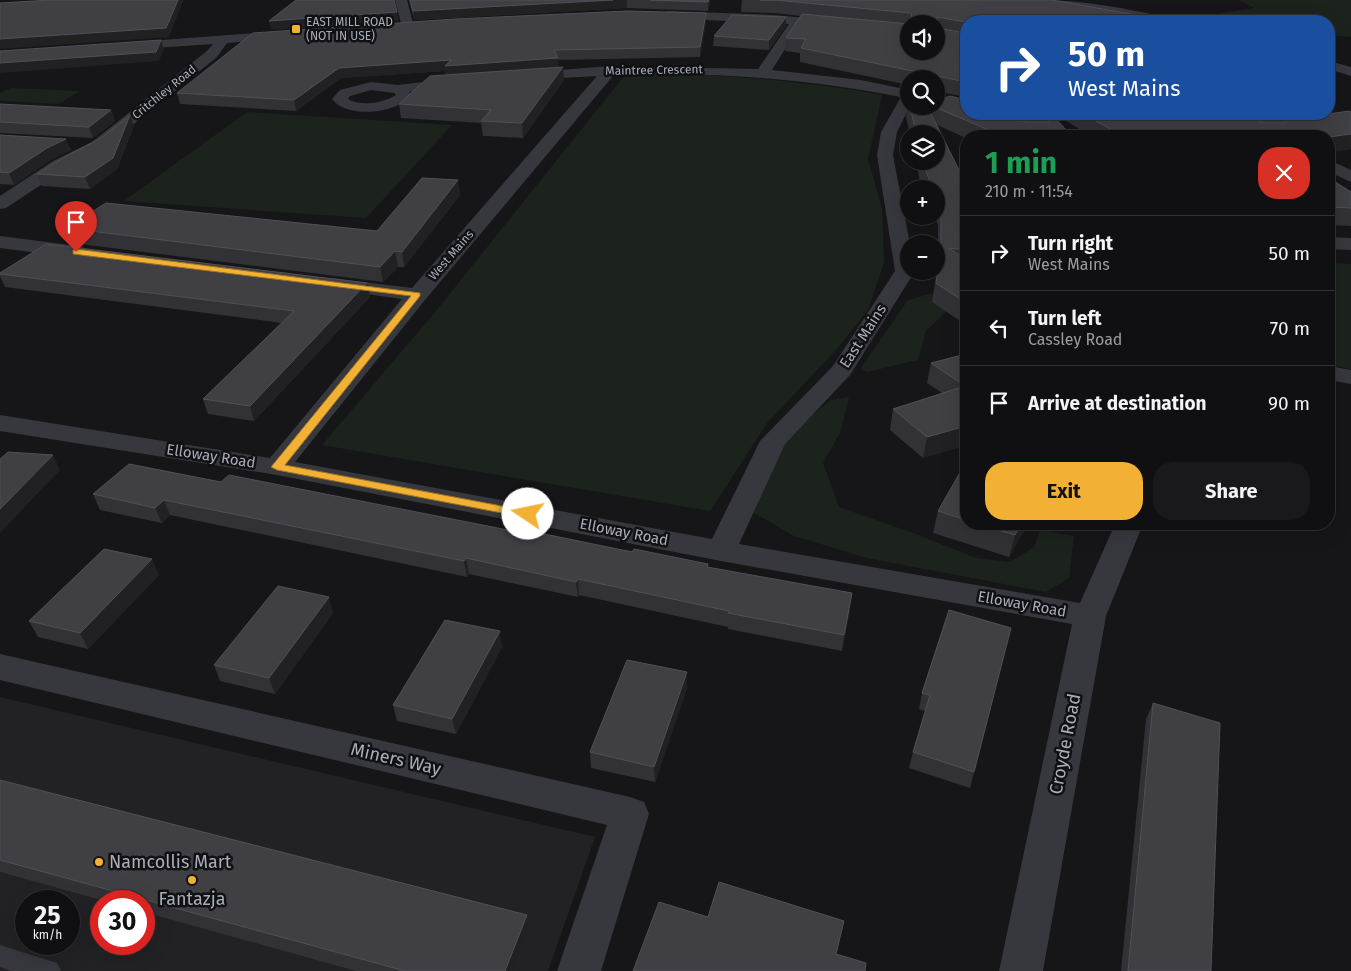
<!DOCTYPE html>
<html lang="en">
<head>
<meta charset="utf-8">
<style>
  body { margin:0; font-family:"Fira Sans",sans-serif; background:#19191b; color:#f1f3f6; height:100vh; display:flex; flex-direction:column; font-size:19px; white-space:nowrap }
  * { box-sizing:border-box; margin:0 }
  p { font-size:16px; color:#9c9d9f }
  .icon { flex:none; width:28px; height:28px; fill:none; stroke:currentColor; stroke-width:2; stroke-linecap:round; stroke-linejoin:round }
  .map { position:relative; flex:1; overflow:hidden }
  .sheet { position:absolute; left:960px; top:130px; width:375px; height:400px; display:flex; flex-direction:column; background:#101012; border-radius:20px; box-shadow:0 5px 20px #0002,0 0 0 1px #303032 }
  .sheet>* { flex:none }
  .top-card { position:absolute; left:960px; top:15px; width:375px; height:105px; border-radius:20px; box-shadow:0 5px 20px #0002,0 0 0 1px #303032; background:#1a4fa0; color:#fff; overflow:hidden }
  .tools { position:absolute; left:900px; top:15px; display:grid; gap:10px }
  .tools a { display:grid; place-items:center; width:45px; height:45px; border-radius:50%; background:#101012; box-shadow:0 5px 20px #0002,0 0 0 1px #303032; font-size:25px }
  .speed { position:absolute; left:15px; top:890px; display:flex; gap:10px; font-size:25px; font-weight:700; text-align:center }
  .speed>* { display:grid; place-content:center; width:65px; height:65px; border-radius:50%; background:#101012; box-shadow:0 5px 20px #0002,0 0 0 1px #303032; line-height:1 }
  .speed small { font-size:12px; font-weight:400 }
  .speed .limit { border:8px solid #d22; background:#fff; color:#111 }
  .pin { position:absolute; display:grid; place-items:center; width:42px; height:42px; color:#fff; margin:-51px -21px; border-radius:50% 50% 50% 0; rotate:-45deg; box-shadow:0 0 5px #0007 }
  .pin .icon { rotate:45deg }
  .me { position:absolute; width:55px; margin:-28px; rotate:281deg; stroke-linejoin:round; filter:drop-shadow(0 0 4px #0008) }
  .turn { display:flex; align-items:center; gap:18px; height:105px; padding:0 25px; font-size:22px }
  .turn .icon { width:65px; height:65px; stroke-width:2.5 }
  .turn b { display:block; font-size:35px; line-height:42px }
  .round { display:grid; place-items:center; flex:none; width:52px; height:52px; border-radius:20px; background:#19191b }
  .summary { display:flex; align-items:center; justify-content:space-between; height:85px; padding:0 25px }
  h1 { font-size:30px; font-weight:700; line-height:38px; color:#1e9e55 }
  .cta { display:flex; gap:10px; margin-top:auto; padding:10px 25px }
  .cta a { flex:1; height:58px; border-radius:20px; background:#f2b134; color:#111; font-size:20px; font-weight:700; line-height:58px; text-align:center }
  .cta a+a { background:#19191b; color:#f1f3f6 }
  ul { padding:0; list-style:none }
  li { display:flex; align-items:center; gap:15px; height:75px; padding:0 25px; border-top:1px solid #303032 }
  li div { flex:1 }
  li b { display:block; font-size:19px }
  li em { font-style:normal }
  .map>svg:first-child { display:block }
  .built { fill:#222225; fill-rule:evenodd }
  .green { fill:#1c231d }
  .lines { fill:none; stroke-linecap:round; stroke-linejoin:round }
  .lane { fill:#37383d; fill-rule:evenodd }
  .street { fill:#37383d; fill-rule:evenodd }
  .wall { fill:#323236; fill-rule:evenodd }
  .shaded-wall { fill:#212124 }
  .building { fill:#3f3f44; stroke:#4f5156 }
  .route { fill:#f2b134; stroke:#9d7322 }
  .poi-dot { fill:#f2b134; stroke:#111113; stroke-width:2 }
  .labels { text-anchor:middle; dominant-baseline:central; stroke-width:5; stroke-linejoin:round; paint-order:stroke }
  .far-poi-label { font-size:12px; fill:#a8adb8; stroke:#111113; text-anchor:start }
  .far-street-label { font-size:12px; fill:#a8adb8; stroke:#111113 }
  .street-label { font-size:15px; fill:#a8adb8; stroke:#111113 }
  .near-street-label { font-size:18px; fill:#a8adb8; stroke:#111113 }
  .near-poi-label { font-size:18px; fill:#a8adb8; stroke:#111113; text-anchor:start }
</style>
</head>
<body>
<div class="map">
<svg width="1351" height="971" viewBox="0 0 1351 971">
  <rect width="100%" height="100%" fill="#161618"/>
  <path class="built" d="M0,697L595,837L548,971H0ZM26,901H69V944H26ZM101,901H144V944H101Z"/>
  <path class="green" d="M1239,0H1351V37L1329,35V21H1206L1205,16L1255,8Z
    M692,74C756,78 819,83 882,95L868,159L882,209L884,262L868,310L837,349L767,423L710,511L322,445L436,311L625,75Z
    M11,88L80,91L58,104L0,101V93Z
    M247,112L452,125L366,218L124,201Z
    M1329,263L1351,264V369L1329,365Z
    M940,291L951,307L926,331L918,360L867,372L861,368L908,300Z
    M849,397L840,433L823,463L839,507L913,533L976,558L1010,562L1034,547L1040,530L1074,536L1069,578L1046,592L867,558L794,536L749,510L790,433L831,400Z"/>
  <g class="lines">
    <path class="lane" d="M0,945L57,963L61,971H11L0,967Z"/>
    <path class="street" d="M395,0H407L414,27L412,30L408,31L402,27Z
      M1042,0C1085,0 1125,9 1167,17L1173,21H1150L1098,11L1048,3Z
      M668,11L774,15L909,28V36L800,25L772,70L861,80L909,90V106H910L897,132L893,155L910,244L909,271H915L850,375L785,444L739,544L1080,603L1115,524H1143L1106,616L1043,971H999L1072,624L721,561L277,475L0,431V415L270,458L402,299L324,288L321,284L324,280L331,278L412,288L597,76L527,80L520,76L522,73L610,66L758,69L789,24L664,18L662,15ZM672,74C749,75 825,82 901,97L881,132L877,155L895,271L833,366L760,441L712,539L295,462L425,300L613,76Z
      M285,31L290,32L291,35L290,38L227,43L217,57L104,148L65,169L6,208L0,209V196L53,161L92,142L207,51L213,44L126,50L119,46L121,43Z
      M1329,61L1351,67V76L1329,69Z
      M457,78L462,79L464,82L462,85L409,92L411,95C398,114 346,119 332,99L340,90L371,82L398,85ZM371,90L394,93L396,95C383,103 361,107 348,99L350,96Z
      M1329,160L1351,170V182L1329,172Z
      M0,236L78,246L85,248L88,252L85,256L78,258L0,248Z
      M1329,237L1351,238V250L1329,249Z
      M1329,366L1351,370V384L1329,380Z
      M0,654L630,797L644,802L649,814L601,971H557L607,825L0,680Z"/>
  </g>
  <path class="wall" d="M409,0H710L708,11L627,8L414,20Z
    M742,0H1052L966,21V97L936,91V79H909V85L800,62V53L785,51L786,38L801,16L774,13L741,12ZM909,24H936L909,51Z
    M706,13V23L700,57L558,60V67H563L564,80L523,138L483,136L481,123L401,118L399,104L446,75L445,71L341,78L296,111L180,104L177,93Z
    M786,26L769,50L713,46L714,36Z
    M909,102V106H936L966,114H1051L1072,136H966V138L937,125L966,184V325L932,302L938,264V225L934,216H936V189H923L920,182L916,161H936V134H910L906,117Z
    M0,104L111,110L115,121L93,138L0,133Z
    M1055,114H1317L1316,116L1351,149L1329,152V136H1091Z
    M130,115L134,126L117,169L90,189L42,186L37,174L101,138Z
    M0,135L71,150L52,159L14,185L0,184Z
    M1329,178L1351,192V226L1329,225Z
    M460,195L404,267H398L383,282L72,243L66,228L377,231Z
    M0,273L367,283L370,297L254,421L208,414L203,399L282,323L5,287L0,276Z
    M966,354V445L923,458L890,430L893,409L942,393L927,383L931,363Z
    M966,462V524H1028L1009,557L933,533L938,511Z
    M221,482L523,533L708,564V567L850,609L842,651L728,629V627L579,595L578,597L469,574L467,577L170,515L162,523L100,510L93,494Z
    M159,575L88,649L38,637L29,621Z
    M949,610L974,772L970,788L909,768L913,752L925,711L919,709L922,693Z
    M333,613L275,694L220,681L214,665Z
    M502,647L456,734L397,721L393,705Z
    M687,688L655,782L591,768L590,752Z
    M1153,703L1211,971H1121L1146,719Z
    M0,780L527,915L530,930L514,971H356L144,912V901H105L0,872Z"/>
  <path class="shaded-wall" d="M178,0H183V1L169,37L0,49V39Z
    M613,0H627V8L414,20L413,11Z
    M709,0H710L708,11V2Z
    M397,12L399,21L271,30L269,21Z
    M706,13V23L700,57V47Z
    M786,17V26L769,50V40Z
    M161,40L164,49L159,61L0,73V63Z
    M558,58L559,68L446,76L445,71L341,78L296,111L294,100L339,68L451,60Z
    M563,67L564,80L523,138L522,123Z
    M111,110L115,121L93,138L89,127Z
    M1266,114H1317L1315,117L1262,125Z
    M130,115L134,126L117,169L90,189L85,177Z
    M1351,134V149L1329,152V137Z
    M66,139L71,150L52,159L14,185L9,173L47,148Z
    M458,180L460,195L404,267L402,252Z
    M395,251L398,267L383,282L380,267Z
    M367,283L370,297L254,421L250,406Z
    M966,426V445L923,458L927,437Z
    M53,455L60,470L0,533V509Z
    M164,500L170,515L162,523L155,508Z
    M1021,524H1028L1009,557L1015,535Z
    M466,558L469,574L467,577L464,561Z
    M152,559L159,575L88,649L80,633Z
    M578,579L579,595L578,597L576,582Z
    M852,593L850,609L842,651L844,635Z
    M329,597L333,613L275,694L269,678Z
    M500,631L502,647L456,734L452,719Z
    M687,672V688L655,782L654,767Z
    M527,915L530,930L514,971H505Z"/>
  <path class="building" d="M51,0H178L166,28L0,39V3Z
    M296,0H394L397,12L269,21Z
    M410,0H613L413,11Z
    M650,0H709L708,2Z
    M760,0H1052L1164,20L1161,21H966V22L937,17L938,28L966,33V82L801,48L806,39L786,38L802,14L909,24V51H936V24H912L913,23L911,13L775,0Z
    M627,11L706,13L700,47L554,50L558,58L445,66L451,60L339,68L294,100L177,93L253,33L455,19Z
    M732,15L786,17L769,40L714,36Z
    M161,40L156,52L0,63V51Z
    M563,67L522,123L481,121L491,110L399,104L430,76Z
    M950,96L966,100V114H1004L1026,122H1049L1050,120L1047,116L1042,114H1051L1072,136H1003L932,106H936V101Z
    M0,104L111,110L89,127L0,122Z
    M910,106H927L966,184V250L948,248L966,259V303L936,283L941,246V207L936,196V189H933L922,161H936V134H916Z
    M1349,111L1351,112V134L1329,137V136H1122L1084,114H1240L1262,122H1285L1287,120Z
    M130,115L113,158L85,177L37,174L61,159L101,138Z
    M0,135L66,139L47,148L9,173L0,172Z
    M422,178L458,180L402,252L395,251L380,267L66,228L106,203L377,231Z
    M1329,178L1351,192V208L1329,207Z
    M46,244L367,283L250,406L203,399L294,311L0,274V273Z
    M966,354V426L927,437L893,409L965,386L931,363Z
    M8,452L53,455L0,509V459Z
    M966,462V520L938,511Z
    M129,464L221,482L229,475L523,533L525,530L632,552L634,549L708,564L707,567L852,593L844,635L728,613L729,611L578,579L576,582L466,558L464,561L164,500L155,508L93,494Z
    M978,524H1021L1015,535Z
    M104,549L152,559L80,633L29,621Z
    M278,586L329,597L269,678L214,665Z
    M949,610L1011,628L974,772L913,752L930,695L922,693Z
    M445,620L500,631L452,719L393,705Z
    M627,660L687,672L654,767L590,752Z
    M1153,703L1220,723L1211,971H1128Z
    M0,780L527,915L505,971H405L0,860Z
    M719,882L844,921L836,954L866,963L865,971H633L659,902L708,917Z"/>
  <path class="route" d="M76,249L420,293V296L285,465L528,511L534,514L528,518L277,470L271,467L411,296L73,254V250Z"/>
  <g class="poi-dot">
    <rect x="291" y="24" width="10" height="10" rx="2.5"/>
    <circle cx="99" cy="862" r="5"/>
    <circle cx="192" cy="880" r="5"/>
  </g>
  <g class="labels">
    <g class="far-poi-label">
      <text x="306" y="22">EAST MILL ROAD<tspan x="306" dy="14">(NOT IN USE)</tspan></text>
    </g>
    <g class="far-street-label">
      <text transform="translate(654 70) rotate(-1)">Maintree Crescent</text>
      <text transform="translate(164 92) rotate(-39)">Critchley Road</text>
      <text transform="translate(451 255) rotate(-49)">West Mains</text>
    </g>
    <g class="street-label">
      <text transform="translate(863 336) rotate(-57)">East Mains</text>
      <text transform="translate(211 456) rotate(9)">Elloway Road</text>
      <text transform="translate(624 532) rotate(11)">Elloway Road</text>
      <text transform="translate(1022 604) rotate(10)">Elloway Road</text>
    </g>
    <g class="near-street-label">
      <text transform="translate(1065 744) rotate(-79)">Croyde Road</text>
      <text transform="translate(396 759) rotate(13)">Miners Way</text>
    </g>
    <g class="near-poi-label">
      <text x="109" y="862">Namcollis Mart</text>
      <text x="192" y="899" text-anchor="middle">Fantazja</text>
    </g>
  </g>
</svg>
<div class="tools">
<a><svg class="icon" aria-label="sound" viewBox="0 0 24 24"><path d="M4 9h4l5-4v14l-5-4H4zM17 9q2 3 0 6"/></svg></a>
<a><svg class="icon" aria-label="search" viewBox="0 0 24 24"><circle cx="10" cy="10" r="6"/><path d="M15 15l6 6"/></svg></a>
<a><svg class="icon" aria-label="layers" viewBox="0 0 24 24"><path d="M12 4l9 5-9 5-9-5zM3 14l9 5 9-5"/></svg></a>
<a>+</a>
<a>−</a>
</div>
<div class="speed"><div>25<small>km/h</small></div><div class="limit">30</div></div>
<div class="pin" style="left:76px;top:252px;background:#d93025"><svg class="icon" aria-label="arrive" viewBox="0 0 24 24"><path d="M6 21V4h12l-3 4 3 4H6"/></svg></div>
<svg class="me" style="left:528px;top:514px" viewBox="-20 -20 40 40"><circle r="19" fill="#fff"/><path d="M0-13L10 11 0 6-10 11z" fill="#f2b134"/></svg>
<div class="top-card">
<div class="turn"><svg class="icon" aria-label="right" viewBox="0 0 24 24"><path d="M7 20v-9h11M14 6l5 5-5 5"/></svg><div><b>50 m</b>West Mains</div></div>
</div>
<section class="sheet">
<div class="summary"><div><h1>1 min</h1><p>210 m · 11:54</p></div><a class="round" style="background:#d93025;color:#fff"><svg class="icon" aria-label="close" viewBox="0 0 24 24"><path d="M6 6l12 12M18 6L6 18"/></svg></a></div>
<ul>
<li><svg class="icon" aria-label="right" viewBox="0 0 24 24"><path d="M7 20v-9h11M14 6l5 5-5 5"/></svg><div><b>Turn right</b><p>West Mains</p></div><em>50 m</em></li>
<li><svg class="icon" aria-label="left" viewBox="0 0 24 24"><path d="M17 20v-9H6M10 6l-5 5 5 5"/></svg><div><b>Turn left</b><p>Cassley Road</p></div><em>70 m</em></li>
<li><svg class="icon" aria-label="arrive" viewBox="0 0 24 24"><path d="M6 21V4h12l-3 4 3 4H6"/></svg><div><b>Arrive at destination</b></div><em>90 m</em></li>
</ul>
<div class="cta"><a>Exit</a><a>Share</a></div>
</section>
</div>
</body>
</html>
